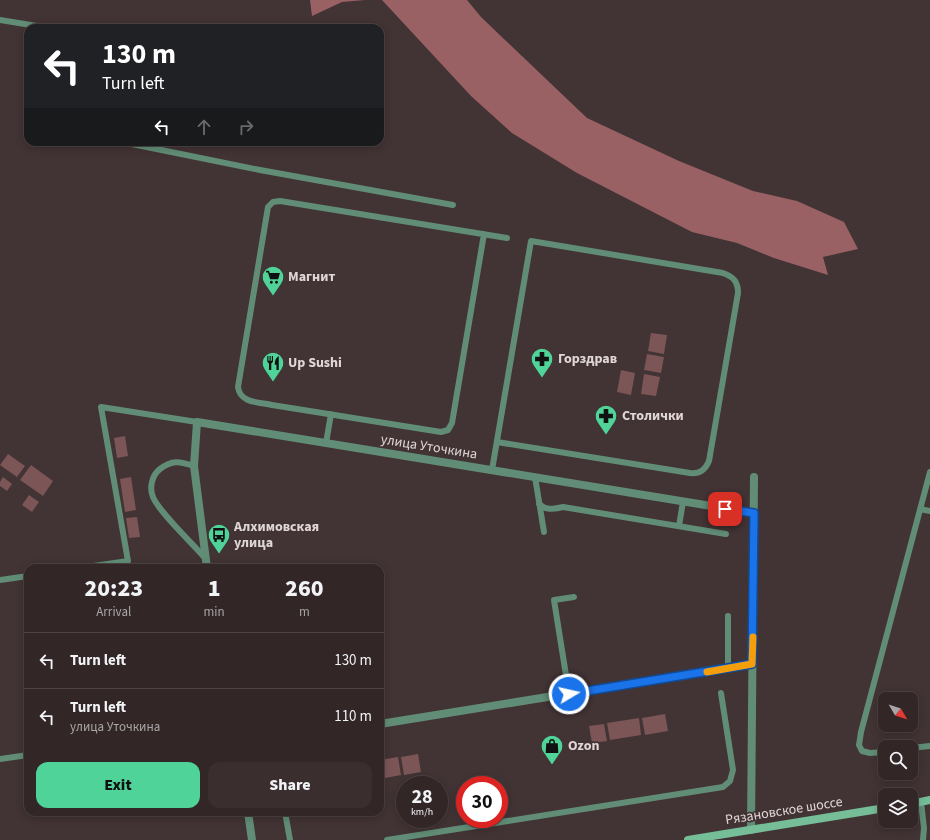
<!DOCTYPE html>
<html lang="en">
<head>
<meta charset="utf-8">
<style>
  body { margin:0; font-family:"Source Sans 3",sans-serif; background:#3a2e2f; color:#f1f3f6; height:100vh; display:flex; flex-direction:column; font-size:15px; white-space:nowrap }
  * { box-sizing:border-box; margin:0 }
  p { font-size:13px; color:#a8a5a7 }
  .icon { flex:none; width:22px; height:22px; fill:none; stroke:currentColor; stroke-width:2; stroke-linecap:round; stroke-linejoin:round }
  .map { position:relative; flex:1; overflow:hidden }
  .panel { position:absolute; left:24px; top:564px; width:360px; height:252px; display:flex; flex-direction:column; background:#322627; border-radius:12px; box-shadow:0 2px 10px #0003,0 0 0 1px #4d4344 }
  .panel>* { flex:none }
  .guide { position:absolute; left:24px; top:24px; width:360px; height:122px; border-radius:12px; box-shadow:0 2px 10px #0003,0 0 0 1px #4d4344; background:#202124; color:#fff; overflow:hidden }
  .needle { width:26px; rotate:129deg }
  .controls { position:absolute; left:878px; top:692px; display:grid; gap:8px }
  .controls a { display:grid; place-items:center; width:40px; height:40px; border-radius:8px; background:#322627; box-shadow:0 2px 10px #0003,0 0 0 1px #4d4344; font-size:20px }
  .speed { position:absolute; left:396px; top:776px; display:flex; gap:8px; font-size:20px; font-weight:700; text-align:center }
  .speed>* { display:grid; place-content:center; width:52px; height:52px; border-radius:50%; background:#322627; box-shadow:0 2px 10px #0003,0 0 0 1px #4d4344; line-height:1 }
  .speed small { font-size:10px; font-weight:400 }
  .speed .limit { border:6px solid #d22; background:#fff; color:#111 }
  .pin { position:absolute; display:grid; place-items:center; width:34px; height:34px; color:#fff; margin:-17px; border-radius:8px; box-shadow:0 2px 6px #0006 }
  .me { position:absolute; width:44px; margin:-22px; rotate:81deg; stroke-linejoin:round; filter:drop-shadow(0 0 3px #0008) }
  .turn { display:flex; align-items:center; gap:14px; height:84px; padding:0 12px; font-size:18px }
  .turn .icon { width:52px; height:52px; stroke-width:2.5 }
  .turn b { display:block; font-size:28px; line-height:34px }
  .lanes { display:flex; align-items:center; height:38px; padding:0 12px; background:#0003; justify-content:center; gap:20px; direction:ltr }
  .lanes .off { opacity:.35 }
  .eta { display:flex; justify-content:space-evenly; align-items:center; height:68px; text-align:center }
  .eta b { font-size:24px; font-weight:800; line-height:28px }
  .primary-button { display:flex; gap:8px; margin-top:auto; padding:8px 12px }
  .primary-button a { flex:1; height:46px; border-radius:12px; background:#4fd399; color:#111; font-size:16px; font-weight:800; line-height:46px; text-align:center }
  .primary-button a+a { background:#3a2e2f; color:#f1f3f6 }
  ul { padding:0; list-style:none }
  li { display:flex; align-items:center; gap:12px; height:56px; padding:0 12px; border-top:1px solid #4d4344 }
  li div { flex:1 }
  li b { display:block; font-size:15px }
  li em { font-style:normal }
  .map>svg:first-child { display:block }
  .green { fill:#7c5557 }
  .forest { fill:#9a6165 }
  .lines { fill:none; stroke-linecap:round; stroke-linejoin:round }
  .lane { stroke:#618d76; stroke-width:6 }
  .street { stroke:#618d76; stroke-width:8 }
  .secondary { stroke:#75be98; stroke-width:8 }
  .route-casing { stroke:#114b97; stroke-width:10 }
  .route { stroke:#1a73e8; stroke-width:7 }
  .slow { stroke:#f59e0b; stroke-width:7 }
  .labels { text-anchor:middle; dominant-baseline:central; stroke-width:3.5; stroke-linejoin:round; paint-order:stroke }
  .poi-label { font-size:14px; font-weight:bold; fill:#e0d6d7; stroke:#423334; text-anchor:start }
  .street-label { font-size:14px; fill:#e0d6d7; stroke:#423334 }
</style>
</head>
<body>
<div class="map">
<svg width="930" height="840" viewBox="0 0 930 840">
  <rect width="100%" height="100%" fill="#423334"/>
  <path class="green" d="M651,333L667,335L664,354L648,351Z
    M647,354L664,357L661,373L644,370Z
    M621,370L635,373L631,395L617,392Z
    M644,374L660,377L656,396L641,394Z
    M125,436L128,456L117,458L114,438Z
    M8,454L25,466L17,477L0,465Z
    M31,465L53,481L43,496L20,480Z
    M3,477L12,484L7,491L0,486V482Z
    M131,477L136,510L125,512L120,479Z
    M29,495L39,502L32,512L22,505Z
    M137,517L140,537L129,538L126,518Z
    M665,714L668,731L645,735L642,718Z
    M639,718L641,735L610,740L607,723Z
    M604,724L607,741L592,743L589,726Z
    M418,754L421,772L404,775L401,757Z
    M398,757L401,775L380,779V760Z"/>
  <path class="forest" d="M310,0H365L342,2L312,16Z
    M382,0H467L481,17L587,118L679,161L753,191L797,201L844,222L858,249L823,257L828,275L774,258L737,243L692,232L577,173L512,133L471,96Z"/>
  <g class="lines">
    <path class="lane" d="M0,20L49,28
      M122,142L260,170L453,205
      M484,234L452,423L448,430L441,432L272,405C258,402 240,403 238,387L268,207L273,202L280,201L507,238
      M326,443L331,414
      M194,466C179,461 172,460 160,469C152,475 149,488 153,497C159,512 193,544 205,558
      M492,470L531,241L723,273C734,277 738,282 738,293L709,461C705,470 700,474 690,473L497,442
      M535,477L544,532
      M539,504C547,511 553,509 563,507L726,534
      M920,509L930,511
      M679,526L683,502
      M80,568L128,561L101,407L197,422
      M0,580L28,576
      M728,668V616
      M569,694L554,600L574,597
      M911,748L930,746
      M885,752L870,753L862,751L859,745L861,732L930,472
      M0,759L28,755
      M921,802L924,828L923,840
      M285,812L290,840
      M387,840L723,787L730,781L733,770L721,693"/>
    <path class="street" d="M207,568L194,466L197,422L754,513
      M380,724L752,664
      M248,812L252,840
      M751,830L754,477"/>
    <path class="secondary" d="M911,804L930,800
      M688,840L885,808"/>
  </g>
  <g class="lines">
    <g class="route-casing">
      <path id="route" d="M569,694L752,664L754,513L725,509"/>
    </g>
    <use href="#route" class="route"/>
    <path class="slow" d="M707,672L752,664L753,637"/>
  </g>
  <defs>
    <g id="supermarket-pin" transform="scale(1.15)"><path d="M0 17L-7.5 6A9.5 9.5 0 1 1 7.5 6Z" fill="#4fd399" stroke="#423334"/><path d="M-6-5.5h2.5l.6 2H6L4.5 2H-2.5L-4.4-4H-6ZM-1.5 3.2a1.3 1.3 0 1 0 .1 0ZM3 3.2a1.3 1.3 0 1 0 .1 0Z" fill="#111"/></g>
    <g id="pharmacy-pin" transform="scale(1.15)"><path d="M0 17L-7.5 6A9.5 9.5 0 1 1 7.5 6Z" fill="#4fd399" stroke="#423334"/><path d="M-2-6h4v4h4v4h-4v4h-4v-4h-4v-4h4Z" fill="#111"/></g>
    <g id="restaurant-pin" transform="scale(1.15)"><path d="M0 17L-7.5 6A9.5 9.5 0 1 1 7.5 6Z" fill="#4fd399" stroke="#423334"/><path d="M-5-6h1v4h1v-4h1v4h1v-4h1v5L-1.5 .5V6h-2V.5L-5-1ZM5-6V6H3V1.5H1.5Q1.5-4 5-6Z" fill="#111"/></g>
    <g id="bus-pin" transform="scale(1.15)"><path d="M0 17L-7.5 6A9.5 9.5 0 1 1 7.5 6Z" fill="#4fd399" stroke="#423334"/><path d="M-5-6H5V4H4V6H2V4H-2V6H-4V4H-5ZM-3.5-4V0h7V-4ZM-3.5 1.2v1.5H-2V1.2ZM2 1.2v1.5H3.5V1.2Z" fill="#111"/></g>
    <g id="shop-pin" transform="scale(1.15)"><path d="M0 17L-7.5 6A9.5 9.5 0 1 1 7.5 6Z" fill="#4fd399" stroke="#423334"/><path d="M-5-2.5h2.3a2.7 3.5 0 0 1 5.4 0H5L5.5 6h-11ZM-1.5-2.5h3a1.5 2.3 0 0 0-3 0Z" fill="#111"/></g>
  </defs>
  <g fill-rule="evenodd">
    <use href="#supermarket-pin" x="273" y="277"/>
    <use href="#pharmacy-pin" x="542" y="359"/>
    <use href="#restaurant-pin" x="273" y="363"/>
    <use href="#pharmacy-pin" x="606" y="416"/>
    <use href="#bus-pin" x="219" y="535"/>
    <use href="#shop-pin" x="552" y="746"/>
  </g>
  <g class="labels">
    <g class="poi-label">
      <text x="288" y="277">Магнит</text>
      <text x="558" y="359">Горздрав</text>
      <text x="288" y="363">Up Sushi</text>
      <text x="622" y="416">Столички</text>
      <text x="234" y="527">Алхимовская<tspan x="234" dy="16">улица</tspan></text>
      <text x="568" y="746">Ozon</text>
    </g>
    <g class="street-label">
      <text transform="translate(429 447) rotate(9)">улица Уточкина</text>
      <text transform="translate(784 811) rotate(-9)">Рязановское шоссе</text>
    </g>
  </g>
</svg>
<div class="controls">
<a><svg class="needle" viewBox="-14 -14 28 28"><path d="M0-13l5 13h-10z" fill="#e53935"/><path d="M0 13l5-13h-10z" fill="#a8a5a7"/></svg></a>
<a><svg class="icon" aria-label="search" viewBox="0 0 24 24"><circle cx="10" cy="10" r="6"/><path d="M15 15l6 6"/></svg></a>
<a><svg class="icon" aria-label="layers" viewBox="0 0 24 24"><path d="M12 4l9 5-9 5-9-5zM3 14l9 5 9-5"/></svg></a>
</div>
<div class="speed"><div>28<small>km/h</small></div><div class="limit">30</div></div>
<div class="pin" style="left:725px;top:509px;background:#d93025"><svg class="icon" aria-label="arrive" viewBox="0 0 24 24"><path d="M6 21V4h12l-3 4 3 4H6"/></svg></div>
<svg class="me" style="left:569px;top:694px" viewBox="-20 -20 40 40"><circle r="17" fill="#1a73e8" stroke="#fff" stroke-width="3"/><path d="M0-11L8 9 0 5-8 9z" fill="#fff"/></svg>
<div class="guide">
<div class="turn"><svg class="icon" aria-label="left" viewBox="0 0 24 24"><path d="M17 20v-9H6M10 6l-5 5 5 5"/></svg><div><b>130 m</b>Turn left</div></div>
<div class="lanes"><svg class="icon" aria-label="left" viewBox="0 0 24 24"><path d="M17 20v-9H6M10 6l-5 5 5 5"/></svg><svg class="icon off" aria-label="ahead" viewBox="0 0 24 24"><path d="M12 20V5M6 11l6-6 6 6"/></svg><svg class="icon off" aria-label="right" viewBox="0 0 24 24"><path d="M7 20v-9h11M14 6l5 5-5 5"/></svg></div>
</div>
<section class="panel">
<div class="eta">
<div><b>20:23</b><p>Arrival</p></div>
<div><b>1</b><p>min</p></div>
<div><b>260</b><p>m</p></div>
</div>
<ul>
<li><svg class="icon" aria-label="left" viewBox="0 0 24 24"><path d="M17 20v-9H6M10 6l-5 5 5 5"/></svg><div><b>Turn left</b></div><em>130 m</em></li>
<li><svg class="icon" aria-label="left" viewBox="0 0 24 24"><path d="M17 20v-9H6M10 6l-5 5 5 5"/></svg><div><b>Turn left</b><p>улица Уточкина</p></div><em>110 m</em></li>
</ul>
<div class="primary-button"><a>Exit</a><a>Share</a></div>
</section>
</div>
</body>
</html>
